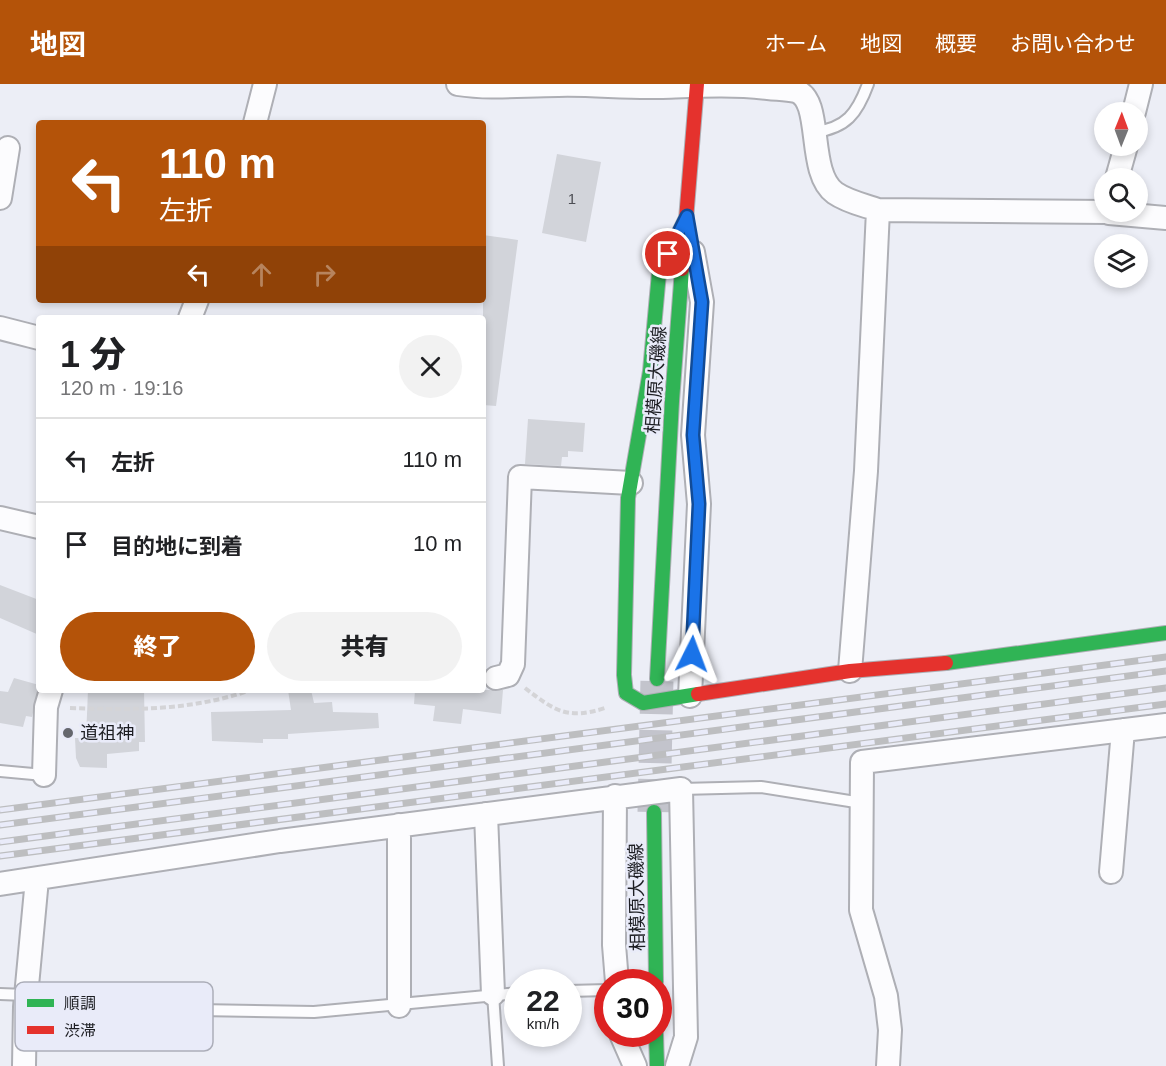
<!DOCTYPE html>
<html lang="ja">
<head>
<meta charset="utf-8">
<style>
  body { margin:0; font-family:Helvetica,"Noto Sans JP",sans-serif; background:#f2f2f2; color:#202124; height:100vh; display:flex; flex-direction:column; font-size:22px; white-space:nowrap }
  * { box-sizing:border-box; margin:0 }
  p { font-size:20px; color:#757577 }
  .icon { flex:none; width:33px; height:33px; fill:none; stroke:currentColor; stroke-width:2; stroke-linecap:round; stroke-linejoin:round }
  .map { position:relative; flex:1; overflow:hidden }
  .panel { position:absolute; left:36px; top:231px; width:450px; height:378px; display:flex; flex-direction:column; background:#fff; border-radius:6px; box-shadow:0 3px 9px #0003 }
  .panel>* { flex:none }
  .hud { position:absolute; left:36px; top:36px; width:450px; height:183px; border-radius:6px; box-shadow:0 3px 9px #0003; background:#b45309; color:#fff; overflow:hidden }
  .needle { width:39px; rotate:1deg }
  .buttons { position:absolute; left:1094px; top:18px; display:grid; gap:12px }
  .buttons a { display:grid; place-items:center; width:54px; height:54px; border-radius:50%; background:#fff; box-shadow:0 3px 9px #0003; font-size:30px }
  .speed { position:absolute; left:504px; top:885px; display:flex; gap:12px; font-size:30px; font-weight:700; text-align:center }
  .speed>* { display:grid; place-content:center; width:78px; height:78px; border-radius:50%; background:#fff; box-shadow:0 3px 9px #0003; line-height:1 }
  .speed small { font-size:15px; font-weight:400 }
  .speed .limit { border:9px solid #d22; background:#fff; color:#111 }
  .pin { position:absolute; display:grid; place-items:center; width:51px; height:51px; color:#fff; margin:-26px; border:3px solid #fff; border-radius:50%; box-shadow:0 2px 6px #0007 }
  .me { position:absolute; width:66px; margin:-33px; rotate:3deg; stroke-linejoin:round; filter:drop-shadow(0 0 4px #0008) }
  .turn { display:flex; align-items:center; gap:21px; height:126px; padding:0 24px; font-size:27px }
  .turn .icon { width:78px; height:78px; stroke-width:2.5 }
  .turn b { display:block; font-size:42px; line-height:51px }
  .lanes { display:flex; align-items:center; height:57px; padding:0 24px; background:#0003; justify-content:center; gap:30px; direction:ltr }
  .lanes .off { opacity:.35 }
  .round { display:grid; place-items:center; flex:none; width:63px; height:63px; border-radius:32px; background:#f2f2f2 }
  .summary { display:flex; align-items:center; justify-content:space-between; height:102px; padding:0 24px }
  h1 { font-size:36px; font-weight:800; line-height:45px }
  .button { display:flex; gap:12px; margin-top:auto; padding:12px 24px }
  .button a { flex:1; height:69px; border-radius:36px; background:#b45309; color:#fff; font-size:24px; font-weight:800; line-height:69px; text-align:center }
  .button a+a { background:#f2f2f2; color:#202124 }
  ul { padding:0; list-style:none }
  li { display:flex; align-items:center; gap:18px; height:84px; padding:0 24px; border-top:2px solid #e0e0e0 }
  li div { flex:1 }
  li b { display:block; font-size:22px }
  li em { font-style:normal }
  header { display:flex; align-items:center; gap:36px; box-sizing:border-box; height:84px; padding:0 30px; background:#b45309; color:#fff }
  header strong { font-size:28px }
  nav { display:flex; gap:33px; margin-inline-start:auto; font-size:21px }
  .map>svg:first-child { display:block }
  .building { fill:#d2d4da }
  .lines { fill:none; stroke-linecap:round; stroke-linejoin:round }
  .primary-tunnel { stroke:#c3c4cc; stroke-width:33; stroke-dasharray:33 16; stroke-linecap:butt }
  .lane-casing { stroke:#aeafb5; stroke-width:14 }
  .street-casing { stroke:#aeafb5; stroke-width:26 }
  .fast-casing { stroke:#aeafb5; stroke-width:16 }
  .jam-casing { stroke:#aeafb5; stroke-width:16 }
  .path { stroke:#d4d4d7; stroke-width:4; stroke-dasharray:6 3; stroke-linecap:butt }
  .lane { stroke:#fcfcfe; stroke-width:10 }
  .street { stroke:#fcfcfe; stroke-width:22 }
  .fast { stroke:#30b455; stroke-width:14 }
  .jam { stroke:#e5322d; stroke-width:14 }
  .rail-casing { stroke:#bdbec0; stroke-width:7 }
  .rail { stroke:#e9ebf9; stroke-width:4.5; stroke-dasharray:14; stroke-linecap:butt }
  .route-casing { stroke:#114b97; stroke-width:15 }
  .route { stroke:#1a73e8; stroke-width:10 }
  .poi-dot { fill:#65676d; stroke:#e9ebf9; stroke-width:2 }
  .labels { text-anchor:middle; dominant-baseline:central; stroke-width:5; stroke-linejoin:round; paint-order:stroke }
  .number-label { font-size:15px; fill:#4d4e54 }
  .street-label { font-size:18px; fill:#1d1e23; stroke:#e9ebf9 }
  .poi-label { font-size:18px; fill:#1d1e23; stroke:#e9ebf9; text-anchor:start }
  .key { fill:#e9ebf9; stroke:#acaeb9; stroke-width:1.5 }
  .key-label { font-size:16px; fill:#1d1e23 }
</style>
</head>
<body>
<header>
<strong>地図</strong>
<nav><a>ホーム</a><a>地図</a><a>概要</a><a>お問い合わせ</a></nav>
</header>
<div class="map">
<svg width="1166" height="982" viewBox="0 0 1166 982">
  <rect width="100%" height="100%" fill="#eceef6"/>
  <path class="building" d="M557,70L601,78L586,158L542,149Z
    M483,151L518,156L496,322L483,321Z
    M528,335L585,339L583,368L568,367V373H562L561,382L525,380Z
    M0,501L39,516V551L0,534Z
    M14,594L39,601L32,633L26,632L23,643L0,639V607L8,608Z
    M88,606H144L145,658H139V667L107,670V684L80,683L76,674L75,654H86Z
    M288,606H311L314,619L332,618L333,628L378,629L379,644L288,650V655H263V659L212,657L211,628L291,626Z
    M415,606H503L501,630L463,625L461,640L433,637L435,622L414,620Z"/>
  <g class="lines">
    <path class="primary-tunnel" d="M654,728L657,595"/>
    <g class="lane-casing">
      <path id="lane" d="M815,48C846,44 857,30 868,0
        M0,687L44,691
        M681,705L761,703L862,719
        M568,907L608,906
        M0,910L26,911
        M493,910L498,982
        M25,923L314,928L518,909"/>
    </g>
    <g class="street-casing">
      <path id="street" d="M458,0C491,5 524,1 558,1C592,0 625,4 659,3C696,2 731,0 768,4C777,5 787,5 796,7C824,16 806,88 835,109C848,118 864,121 878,126
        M1134,28L1141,0
        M255,39L265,0
        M1117,94L1126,62
        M0,114L8,64
        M1109,129L1166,134
        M190,234L197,216
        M0,244L39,254
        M0,434L39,443
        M850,587L866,387L878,126L1109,128
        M496,594L508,591L513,580L520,393L631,399
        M690,612L699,420L693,351L702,218L693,168
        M44,691L46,623L51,606
        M615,712L614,861L617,898
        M486,730L493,910
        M1111,788L1123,646
        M0,800L280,757L681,705L686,953L677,982
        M399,922V741
        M621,950L635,982
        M24,982L25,923L37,795
        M888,982L890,946L886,912L861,826L862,678L1166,641"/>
    </g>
    <g class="fast-casing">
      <path id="fast" d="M686,134L659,189L650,287L628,414L624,591L626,609L643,619L698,610
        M946,579L1166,549
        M657,595L672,317L682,185
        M654,728L656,898
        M656,950L657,982"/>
    </g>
    <g class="jam-casing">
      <path id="jam" d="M682,185L697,0
        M698,610L850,587L946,579"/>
    </g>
    <path class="path" d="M525,604C555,627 567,636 605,624
      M70,624C133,626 191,627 251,606"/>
    <use href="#lane" class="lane"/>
    <use href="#street" class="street"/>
    <use href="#fast" class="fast"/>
    <use href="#jam" class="jam"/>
    <g class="rail-casing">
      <path id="rail" d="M0,726L1166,573
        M0,741L1166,587
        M0,758L1166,604
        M0,772L1166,620"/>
    </g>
    <use href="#rail" class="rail"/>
  </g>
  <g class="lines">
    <g class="route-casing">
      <path id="route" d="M668,170L687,132L702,218L693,351L699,420L692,570"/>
    </g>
    <use href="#route" class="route"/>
  </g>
  <circle class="poi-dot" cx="68" cy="649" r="6"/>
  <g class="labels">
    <g class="number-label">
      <text x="572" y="114">1</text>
    </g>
    <g class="street-label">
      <text transform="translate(656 296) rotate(-86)">相模原大磯線</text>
      <text transform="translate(637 813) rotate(-91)">相模原大磯線</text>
    </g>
    <g class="poi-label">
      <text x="80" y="649">道祖神</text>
    </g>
  </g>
  <rect x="15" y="898" width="198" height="69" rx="9" class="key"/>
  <rect x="27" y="915" width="27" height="8" fill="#30b455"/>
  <rect x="27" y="942" width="27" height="8" fill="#e5322d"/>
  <g class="key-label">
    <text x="64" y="925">順調</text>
    <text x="64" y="952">渋滞</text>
  </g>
</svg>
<div class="buttons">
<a><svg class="needle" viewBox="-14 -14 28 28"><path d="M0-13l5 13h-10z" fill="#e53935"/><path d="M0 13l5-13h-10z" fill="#757577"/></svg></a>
<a><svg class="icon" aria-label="search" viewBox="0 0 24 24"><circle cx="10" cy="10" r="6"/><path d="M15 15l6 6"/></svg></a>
<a><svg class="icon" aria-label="layers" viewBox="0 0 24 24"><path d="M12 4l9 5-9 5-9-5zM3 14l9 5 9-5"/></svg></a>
</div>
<div class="speed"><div>22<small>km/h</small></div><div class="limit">30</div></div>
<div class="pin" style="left:668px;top:170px;background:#d93025"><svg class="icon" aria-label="arrive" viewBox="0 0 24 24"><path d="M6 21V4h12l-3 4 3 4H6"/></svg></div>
<svg class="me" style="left:692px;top:570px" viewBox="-20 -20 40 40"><path d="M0-17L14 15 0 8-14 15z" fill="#1a73e8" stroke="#fff" stroke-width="4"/></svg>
<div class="hud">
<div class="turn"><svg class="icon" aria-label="left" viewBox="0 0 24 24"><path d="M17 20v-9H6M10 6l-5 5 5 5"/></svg><div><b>110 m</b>左折</div></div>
<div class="lanes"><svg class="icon" aria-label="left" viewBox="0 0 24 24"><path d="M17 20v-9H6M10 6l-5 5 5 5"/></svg><svg class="icon off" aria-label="ahead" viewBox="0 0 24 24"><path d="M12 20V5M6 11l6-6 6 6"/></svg><svg class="icon off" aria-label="right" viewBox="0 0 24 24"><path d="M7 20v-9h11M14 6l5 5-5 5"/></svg></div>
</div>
<section class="panel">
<div class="summary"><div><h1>1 分</h1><p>120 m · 19:16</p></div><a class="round"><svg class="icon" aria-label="close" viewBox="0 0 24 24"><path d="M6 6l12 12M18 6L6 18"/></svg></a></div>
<ul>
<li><svg class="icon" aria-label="left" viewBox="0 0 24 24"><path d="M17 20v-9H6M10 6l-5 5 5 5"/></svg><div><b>左折</b></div><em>110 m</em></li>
<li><svg class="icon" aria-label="arrive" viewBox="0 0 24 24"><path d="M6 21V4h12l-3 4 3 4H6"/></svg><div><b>目的地に到着</b></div><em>10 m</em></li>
</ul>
<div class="button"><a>終了</a><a>共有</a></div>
</section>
</div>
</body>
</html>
